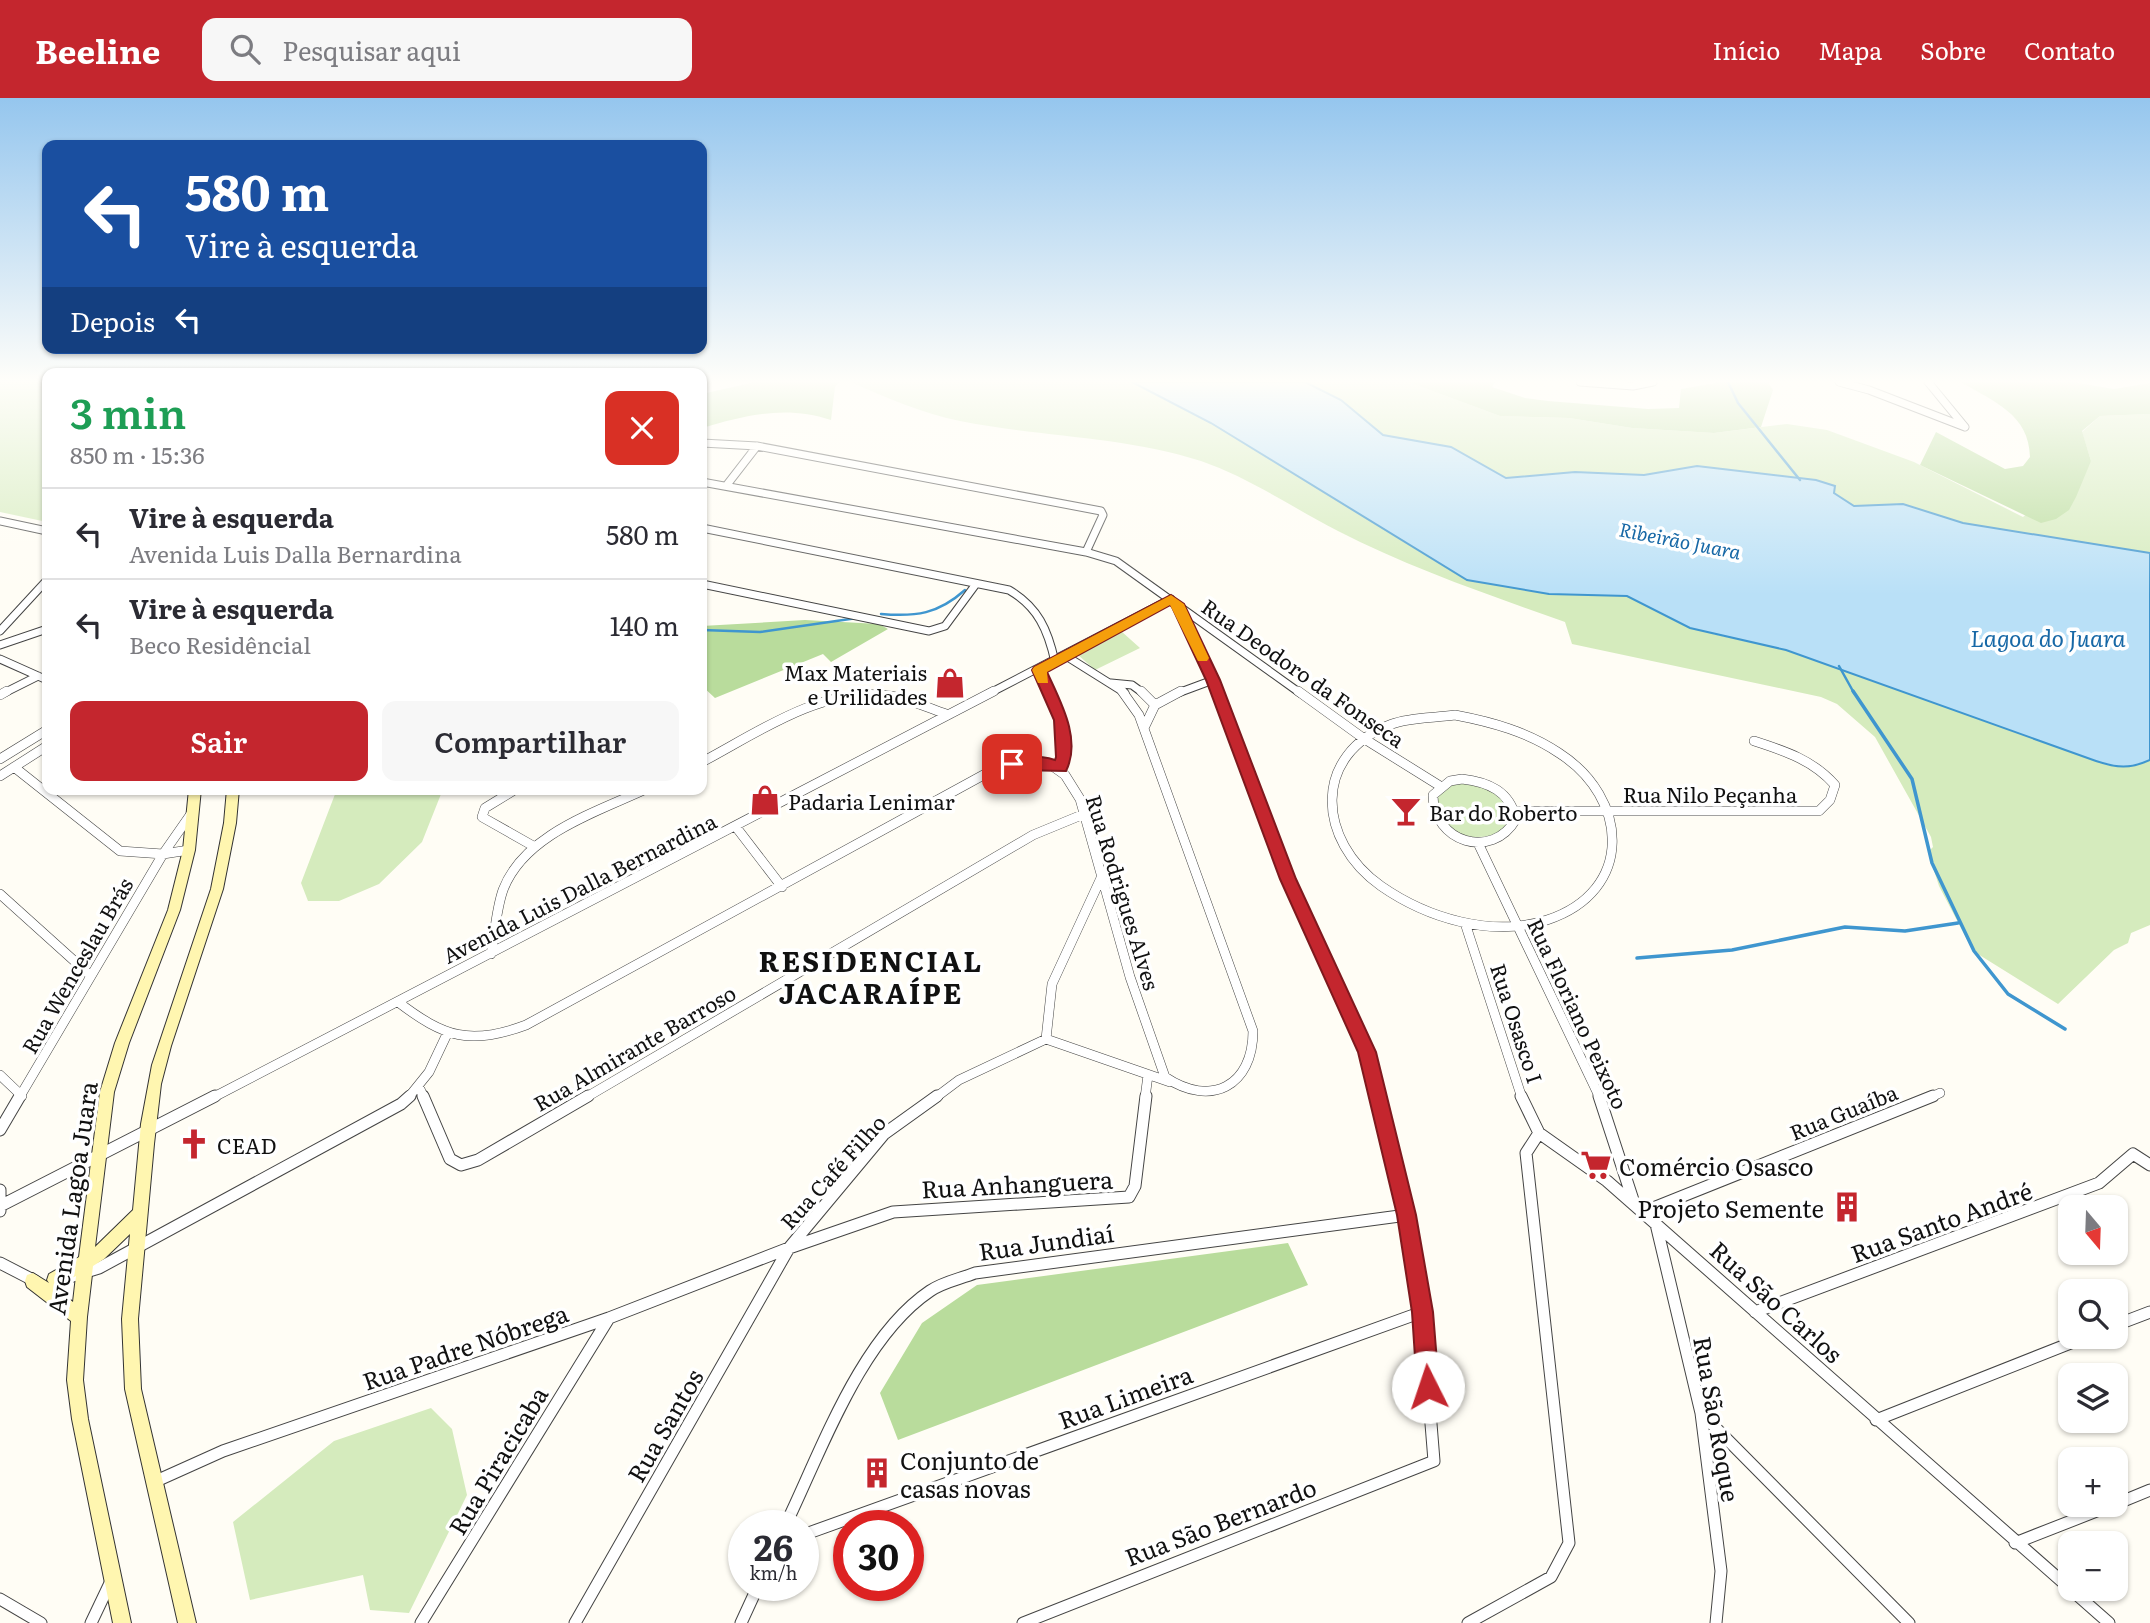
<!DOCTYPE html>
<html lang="pt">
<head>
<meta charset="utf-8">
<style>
  body { margin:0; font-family:Literata,serif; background:#f7f7f7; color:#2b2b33; height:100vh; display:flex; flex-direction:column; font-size:26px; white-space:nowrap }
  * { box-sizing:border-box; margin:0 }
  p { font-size:23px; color:#7c7c81 }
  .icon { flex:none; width:38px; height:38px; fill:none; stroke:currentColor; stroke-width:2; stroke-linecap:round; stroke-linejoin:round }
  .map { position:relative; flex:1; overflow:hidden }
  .details { position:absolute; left:42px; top:270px; width:665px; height:427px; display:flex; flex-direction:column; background:#fff; border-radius:14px; box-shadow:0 2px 5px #0004 }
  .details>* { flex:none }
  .hud { position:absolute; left:42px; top:42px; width:665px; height:214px; border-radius:14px; box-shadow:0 2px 5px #0004; background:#1a4fa0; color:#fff; overflow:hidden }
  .needle { width:46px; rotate:161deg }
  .tools { position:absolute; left:2058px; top:1097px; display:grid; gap:14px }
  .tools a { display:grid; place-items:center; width:70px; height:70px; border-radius:14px; background:#fff; box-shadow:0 2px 5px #0004; font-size:35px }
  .speed { position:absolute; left:728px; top:1412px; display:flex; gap:14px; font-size:35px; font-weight:700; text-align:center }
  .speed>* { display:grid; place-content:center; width:91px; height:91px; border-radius:50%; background:#fff; box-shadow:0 2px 5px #0004; line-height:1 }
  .speed small { font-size:18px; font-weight:400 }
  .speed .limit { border:10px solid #d22; background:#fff; color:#111 }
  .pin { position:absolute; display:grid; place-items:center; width:60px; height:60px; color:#fff; margin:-30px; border-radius:14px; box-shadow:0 4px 10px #0006 }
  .me { position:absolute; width:77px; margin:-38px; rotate:356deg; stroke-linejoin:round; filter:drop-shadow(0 0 5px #0008) }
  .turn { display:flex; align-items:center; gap:24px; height:147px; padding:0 28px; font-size:32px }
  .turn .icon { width:91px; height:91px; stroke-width:2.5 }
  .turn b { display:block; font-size:49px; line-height:60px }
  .then { display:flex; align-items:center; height:66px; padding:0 28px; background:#0003; gap:14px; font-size:26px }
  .round { display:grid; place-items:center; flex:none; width:74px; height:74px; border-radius:14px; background:#f7f7f7 }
  .overview { display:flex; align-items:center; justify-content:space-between; height:119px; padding:0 28px }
  h1 { font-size:42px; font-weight:600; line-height:52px; color:#1e9e55 }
  .action { display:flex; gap:14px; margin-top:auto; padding:14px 28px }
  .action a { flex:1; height:80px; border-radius:14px; background:#c4262e; color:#fff; font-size:28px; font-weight:600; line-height:80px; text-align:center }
  .action a+a { background:#f7f7f7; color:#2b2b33 }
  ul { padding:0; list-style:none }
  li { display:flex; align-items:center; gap:21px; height:91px; padding:0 28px; border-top:2px solid #e1e1e2 }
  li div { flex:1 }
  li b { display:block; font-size:26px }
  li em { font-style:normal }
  header { display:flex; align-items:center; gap:42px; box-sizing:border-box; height:98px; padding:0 35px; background:#c4262e; color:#fff }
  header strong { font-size:33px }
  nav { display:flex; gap:38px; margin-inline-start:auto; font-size:24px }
  .search { width:490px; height:63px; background:#f7f7f7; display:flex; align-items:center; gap:18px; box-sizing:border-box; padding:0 24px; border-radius:14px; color:#7c7c81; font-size:26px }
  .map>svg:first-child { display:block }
  .green { fill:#d5ebbd }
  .forest { fill:#b9dc9c }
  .water { fill:#b9e0f7; stroke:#3f96cf; stroke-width:2 }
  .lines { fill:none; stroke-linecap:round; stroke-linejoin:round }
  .stream-far1 { stroke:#3f96cf; stroke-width:2.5 }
  .stream { stroke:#3f96cf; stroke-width:3.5 }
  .street-far2-casing { stroke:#444; stroke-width:9 }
  .street-far1-casing { stroke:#444; stroke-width:10 }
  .street-casing { stroke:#444; stroke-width:13 }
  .secondary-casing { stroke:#333; stroke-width:2 }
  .street-far2 { stroke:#fff; stroke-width:7 }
  .street-far1 { stroke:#fff; stroke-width:9 }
  .street { stroke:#fff; stroke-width:11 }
  .secondary { fill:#fff6b0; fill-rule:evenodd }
  .route { fill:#c4262e; stroke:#7f191e; stroke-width:2 }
  .slow { fill:#f59e0b }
  .labels { text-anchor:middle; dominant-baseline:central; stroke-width:7; stroke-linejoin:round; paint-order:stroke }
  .far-water-label { font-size:19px; font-style:italic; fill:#1768a6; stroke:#fff }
  .poi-label { font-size:21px; fill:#111; stroke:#fff; text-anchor:start }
  .street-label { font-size:21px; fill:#111; stroke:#fff }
  .water-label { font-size:23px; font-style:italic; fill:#1768a6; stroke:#fff }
  .near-poi-label { font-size:24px; fill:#111; stroke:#fff; text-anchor:start }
  .near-street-label { font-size:24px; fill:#111; stroke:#fff }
  .district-label { font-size:28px; font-weight:bold; letter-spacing:2px; fill:#111; stroke:#fff }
</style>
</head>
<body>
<header>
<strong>Beeline</strong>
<div class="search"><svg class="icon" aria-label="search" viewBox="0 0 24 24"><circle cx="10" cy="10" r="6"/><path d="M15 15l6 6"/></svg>Pesquisar aqui</div>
<nav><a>Início</a><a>Mapa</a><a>Sobre</a><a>Contato</a></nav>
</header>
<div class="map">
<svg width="2150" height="1525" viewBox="0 0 2150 1525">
  <rect width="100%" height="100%" fill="#fffdf5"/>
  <path class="green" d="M0,284H47V424L0,414Z
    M851,284H1132L1211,325L1443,468L1549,496L1627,498L1713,536L1786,552L2096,663C2117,670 2130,671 2150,662V827L2131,835L2128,845L2114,852L2058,906L1973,853L1939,788L1928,754L1933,749L1931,739L1875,639L1837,606L1821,599L1572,546L1565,524C1489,497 1410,470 1338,433C1293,410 1250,380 1201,363C1124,338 1040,339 960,323C921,315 887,300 851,284Z
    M1305,284H1408L1500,318L1569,320L1632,330L1714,335L1787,326L1827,332L1914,364L2023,419L2091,363L2082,334L2100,318L2150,316V455L1963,425L1903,406L1854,408L1816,382L1697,368L1644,377L1575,374L1506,380L1451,349L1383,337L1341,302Z
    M1121,533L1140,550L1095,572L1077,556Z
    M1458,685C1485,687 1500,692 1512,718L1504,734C1471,745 1444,740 1436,702L1447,688Z
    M337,691H443L422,744L379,786L339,803H308L301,785Z
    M431,1310L452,1331L467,1397L409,1515L370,1512L363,1477L250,1502L233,1424L334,1343Z"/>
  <path class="forest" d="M755,284H839L835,289L831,322C786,307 746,317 702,330V296Z
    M1408,284H1495L1492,289L1525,300L1548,303L1648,311L1679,310L1681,291L1721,284H1768L1773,292L1761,329L1714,335L1632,330L1569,320L1500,318Z
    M1961,284H2072L2114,291L2150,285V316L2100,318L2082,333L2091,363L2076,399L2069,412L2056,421L2041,425L1920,367L1936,334L2005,371L2023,368L2030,359C2029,316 1994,304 1961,284Z
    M805,522L879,526L888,531L831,564L823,556L715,600L702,588V528Z
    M1288,1145L1308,1187L898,1342L880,1295L922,1225L977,1187Z"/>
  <path class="water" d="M1132,284H1305L1341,302L1383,337L1451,349L1506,380L1575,374L1644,377L1697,368L1816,382L1835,388L1834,395L1854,408L1903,406L1963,425L2150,455V662C2130,671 2117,670 2096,663L1786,552L1690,530L1627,498L1549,496L1467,482L1211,325Z"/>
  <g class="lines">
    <path class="stream-far1" d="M1728,284L1738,305L1800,382
      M881,516C916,519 938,516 965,492
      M702,532L760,534L857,520
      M1839,568L1854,595"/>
    <path class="stream" d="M1853,593L1912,681L1932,765L1974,853L2008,896L2065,931
      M1637,860L1732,852L1845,829L1905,833L1958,825"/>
    <g class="street-far2-casing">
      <path id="street-far2" d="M1580,284L1633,288L1653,284
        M1839,284L1869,292L1965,329
        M1928,284L1965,329
        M702,345L757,348L1101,413L1103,417L1086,454
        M702,384L1086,454L1116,463L1300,595
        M726,388L757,348
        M0,423L47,433
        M702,430L1009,492C1038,509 1048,532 1055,564
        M702,486L929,533L945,528L976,486
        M1177,506L1218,595
        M0,533L47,482
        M0,547L47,531
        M1066,558L1125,595
        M0,561L47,582
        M1039,572L1049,595
        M1111,585L1132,587L1143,595
        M4,595L38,578
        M990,595L1171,501
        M1178,595L1213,582"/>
    </g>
    <g class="street-far1-casing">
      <path id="street-far1" d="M1049,593L1062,632L1060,669
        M1141,593L1155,607L1144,630
        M1217,593L1288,781L1367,954L1378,1000
        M1298,593L1363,640L1440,688
        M0,597L7,593
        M1155,607L1181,593
        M1455,617C1492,624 1528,634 1559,655C1629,700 1635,793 1547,822C1492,840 1427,820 1381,788C1317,743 1311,656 1392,626C1410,619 1435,620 1455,617Z
        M0,661L47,632
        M702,664C757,635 818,591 883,597C905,599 926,609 946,616
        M14,669L120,753L163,756L189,752
        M0,678L47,648
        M1462,681C1488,684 1510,693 1516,721C1492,763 1433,744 1433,697L1450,683Z
        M516,691L485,710L482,719L535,749
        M1515,713H1819L1830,702L1835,687C1813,662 1785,653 1754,643
        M736,729L782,789
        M1478,745L1600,1000
        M0,796L91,878
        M1465,825L1522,1000
        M491,856C495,835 496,812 503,792C524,736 597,714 646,691
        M398,904C444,939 470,948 526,927L998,669L1026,662L1048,665L1065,677L1080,701L1130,879L1165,979C1211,1010 1253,988 1253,933L1139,617L1122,593
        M1046,941L1052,886L1101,780
        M1046,941L1170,984
        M0,977L22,998
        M420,991L424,1000
        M19,1000L163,756L193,713
        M212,1000L994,593
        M408,1000L429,974L447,936
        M585,1000L1033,737L1084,716
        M935,1000L959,982L1046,941
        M1145,1000L1148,977
        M1929,1000L1940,995"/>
    </g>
    <g class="street-casing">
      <path id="street" d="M423,998L450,1061L461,1067L478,1062L588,998
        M1521,998L1539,1035
        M1599,998L1634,1105
        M0,1032L20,998
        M0,1092V1113
        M2,1107L215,998
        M1643,1114L1933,998
        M1656,1126L1701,1315L1721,1473L1716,1525
        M0,1165L35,1183
        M63,1181L99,1170L401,1006L410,998
        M1755,1214L2099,1085L2133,1056L2150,1067
        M2116,1227L2150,1214
        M1701,1315L1909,1525
        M1876,1322L2086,1239
        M154,1384L223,1353L609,1220L789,1150L893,1114L1129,1099L1135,1088L1146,998
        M2116,1406L2150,1392
        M785,1428C821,1354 860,1240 930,1193C943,1184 960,1181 975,1175L1407,1117
        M803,1437L1422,1214
        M2015,1445L2112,1407
        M0,1501L41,1525
        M91,1525L111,1483
        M421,1525L609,1220
        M575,1525L789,1150L884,1036L937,998
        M741,1525L758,1488
        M1023,1525L1434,1363L1422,1214L1407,1117L1378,998
        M1468,1525L1551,1479L1569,1445L1526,1055L1539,1035L1607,1083L2109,1525"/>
    </g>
    <g class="secondary-casing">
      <path id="secondary" d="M189,691H201L195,752L180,812L129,945L114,994L95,1149L133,1112L141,1026L152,967L211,791L224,725L227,691H239L236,725L223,791L171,948L161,986L154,1046L138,1221L141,1291L196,1525H178L125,1291L122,1221L130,1136L104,1161L93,1168L87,1219L83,1282L88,1321L131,1525H113L72,1321L67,1282L71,1223L27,1189L25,1183L27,1177L33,1175L49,1185L47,1182L49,1176L79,1159L100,994L115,945L168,812L183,752ZM76,1178L73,1204L54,1189Z"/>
    </g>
    <use href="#street-far2" class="street-far2"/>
    <use href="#street-far1" class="street-far1"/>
    <use href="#street" class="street"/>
    <use href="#secondary" class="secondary"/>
  </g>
  <linearGradient id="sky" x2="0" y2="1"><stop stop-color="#95c6ee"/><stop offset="0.57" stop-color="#fffefa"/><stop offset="1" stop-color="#fffefa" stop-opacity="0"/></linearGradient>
  <rect width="2150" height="497" fill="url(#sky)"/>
  <path class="route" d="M1171,497L1184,506L1220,582L1296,781L1376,954L1416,1117L1433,1214L1439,1289L1436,1296L1428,1299L1420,1296L1417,1289L1412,1214L1397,1117L1358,954L1280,781L1206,582L1172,509L1170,507L1047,574C1060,603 1082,641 1066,673L1012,672L1004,666C1013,655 1042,658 1055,662L1056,659L1054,622L1032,572L1034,569Z"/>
  <path class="slow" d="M1171,497L1184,506L1209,560L1207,563H1198L1170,507L1047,574L1048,585H1038L1032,572L1034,569Z"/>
  <defs>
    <g id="shop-bare" transform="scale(2.415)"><path d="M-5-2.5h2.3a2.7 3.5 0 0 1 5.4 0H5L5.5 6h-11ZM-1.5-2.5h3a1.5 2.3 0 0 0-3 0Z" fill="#c4262e" stroke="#fff" stroke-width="2.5" paint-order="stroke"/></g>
    <g id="bar-bare" transform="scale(2.415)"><path d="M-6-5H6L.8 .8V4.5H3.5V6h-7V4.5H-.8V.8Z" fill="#c4262e" stroke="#fff" stroke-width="2.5" paint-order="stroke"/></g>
    <g id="church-bare" transform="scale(2.415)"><path d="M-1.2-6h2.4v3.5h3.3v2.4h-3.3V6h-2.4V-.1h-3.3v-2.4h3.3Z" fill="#c4262e" stroke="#fff" stroke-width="2.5" paint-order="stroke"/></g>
    <g id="supermarket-bare" transform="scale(2.415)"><path d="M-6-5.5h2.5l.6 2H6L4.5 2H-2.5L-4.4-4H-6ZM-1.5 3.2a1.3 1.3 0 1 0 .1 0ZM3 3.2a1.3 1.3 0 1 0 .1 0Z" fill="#c4262e" stroke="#fff" stroke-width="2.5" paint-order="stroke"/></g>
    <g id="building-bare" transform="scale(2.415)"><path d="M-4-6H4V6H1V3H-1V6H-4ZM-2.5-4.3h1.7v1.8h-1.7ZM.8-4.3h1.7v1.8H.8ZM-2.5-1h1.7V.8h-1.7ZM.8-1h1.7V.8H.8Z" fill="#c4262e" stroke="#fff" stroke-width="2.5" paint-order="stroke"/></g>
  </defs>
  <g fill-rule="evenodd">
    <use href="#shop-bare" x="950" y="585"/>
    <use href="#shop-bare" x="765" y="702"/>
    <use href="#bar-bare" x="1406" y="713"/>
    <use href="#church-bare" x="194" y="1046"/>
    <use href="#supermarket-bare" x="1596" y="1067"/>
    <use href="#building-bare" x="1847" y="1109"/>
    <use href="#building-bare" x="877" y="1375"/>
  </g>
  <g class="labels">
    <g class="far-water-label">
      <text transform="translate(1680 442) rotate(11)">Ribeirão Juara</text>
    </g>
    <g class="poi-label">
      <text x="927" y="573" text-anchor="end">Max Materiais<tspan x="927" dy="24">e Urilidades</tspan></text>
      <text x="788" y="702">Padaria Lenimar</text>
      <text x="1429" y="713">Bar do Roberto</text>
      <text x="217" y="1046">CEAD</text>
    </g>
    <g class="street-label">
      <text transform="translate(1304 574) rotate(35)">Rua Deodoro da Fonseca</text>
      <text x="1710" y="695">Rua Nilo Peçanha</text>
      <text transform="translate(579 789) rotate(-27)">Avenida Luis Dalla Bernardina</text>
      <text transform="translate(1124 794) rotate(73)">Rua Rodrigues Alves</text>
      <text transform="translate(76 867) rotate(-60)">Rua Wenceslau Brás</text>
      <text transform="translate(1579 915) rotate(65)">Rua Floriano Peixoto</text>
      <text transform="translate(1518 925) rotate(72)">Rua Osasco I</text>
      <text transform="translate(634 949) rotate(-30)">Rua Almirante Barroso</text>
      <text transform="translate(1843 1013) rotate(-22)">Rua Guaíba</text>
      <text transform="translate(832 1073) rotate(-48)">Rua Café Filho</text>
    </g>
    <g class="water-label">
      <text x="2048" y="539">Lagoa do Juara</text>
    </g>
    <g class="near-poi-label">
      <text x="1619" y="1067">Comércio Osasco</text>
      <text x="1824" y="1109" text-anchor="end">Projeto Semente</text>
      <text x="900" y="1361">Conjunto de<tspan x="900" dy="28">casas novas</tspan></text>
    </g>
    <g class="near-street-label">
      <text transform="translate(1017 1085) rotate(-3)">Rua Anhanguera</text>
      <text transform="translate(71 1100) rotate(-82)">Avenida Lagoa Juara</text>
      <text transform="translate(1941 1123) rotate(-20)">Rua Santo André</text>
      <text transform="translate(1046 1143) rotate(-8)">Rua Jundiaí</text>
      <text transform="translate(1777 1203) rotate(42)">Rua São Carlos</text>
      <text transform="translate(465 1248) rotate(-19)">Rua Padre Nóbrega</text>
      <text transform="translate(1125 1298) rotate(-20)">Rua Limeira</text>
      <text transform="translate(1718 1321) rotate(80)">Rua São Roque</text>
      <text transform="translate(664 1327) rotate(-60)">Rua Santos</text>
      <text transform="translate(497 1362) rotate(-59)">Rua Piracicaba</text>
      <text transform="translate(1220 1423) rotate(-21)">Rua São Bernardo</text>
    </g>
    <g class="district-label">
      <text x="871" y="862">RESIDENCIAL<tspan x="871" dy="32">JACARAÍPE</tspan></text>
    </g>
  </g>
</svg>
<div class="tools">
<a><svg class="needle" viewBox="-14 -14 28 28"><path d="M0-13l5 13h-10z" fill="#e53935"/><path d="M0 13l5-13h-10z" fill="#7c7c81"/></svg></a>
<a><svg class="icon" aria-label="search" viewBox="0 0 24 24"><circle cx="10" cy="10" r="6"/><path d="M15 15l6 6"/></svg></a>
<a><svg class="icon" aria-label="layers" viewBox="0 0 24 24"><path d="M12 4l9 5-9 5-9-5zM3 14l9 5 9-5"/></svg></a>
<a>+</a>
<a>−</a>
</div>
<div class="speed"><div>26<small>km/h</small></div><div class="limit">30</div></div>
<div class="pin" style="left:1012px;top:666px;background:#d93025"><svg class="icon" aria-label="arrive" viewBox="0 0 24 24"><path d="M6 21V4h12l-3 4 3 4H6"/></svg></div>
<svg class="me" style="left:1428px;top:1289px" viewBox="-20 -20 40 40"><circle r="19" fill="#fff"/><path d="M0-13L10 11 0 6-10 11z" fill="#c4262e"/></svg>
<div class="hud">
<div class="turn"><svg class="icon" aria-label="left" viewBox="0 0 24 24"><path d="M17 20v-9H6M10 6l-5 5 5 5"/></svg><div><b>580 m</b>Vire à esquerda</div></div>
<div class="then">Depois<svg class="icon" aria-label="left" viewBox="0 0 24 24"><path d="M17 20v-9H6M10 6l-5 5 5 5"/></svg></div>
</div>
<section class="details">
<div class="overview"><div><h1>3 min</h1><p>850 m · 15:36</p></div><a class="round" style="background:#d93025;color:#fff"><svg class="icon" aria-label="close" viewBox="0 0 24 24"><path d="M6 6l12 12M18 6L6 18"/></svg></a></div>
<ul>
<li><svg class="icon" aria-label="left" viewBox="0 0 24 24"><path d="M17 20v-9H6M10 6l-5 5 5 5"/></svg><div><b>Vire à esquerda</b><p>Avenida Luis Dalla Bernardina</p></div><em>580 m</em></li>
<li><svg class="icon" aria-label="left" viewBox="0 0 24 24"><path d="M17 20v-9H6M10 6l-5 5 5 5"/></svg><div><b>Vire à esquerda</b><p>Beco Residêncial</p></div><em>140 m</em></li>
</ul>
<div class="action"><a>Sair</a><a>Compartilhar</a></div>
</section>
</div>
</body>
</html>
